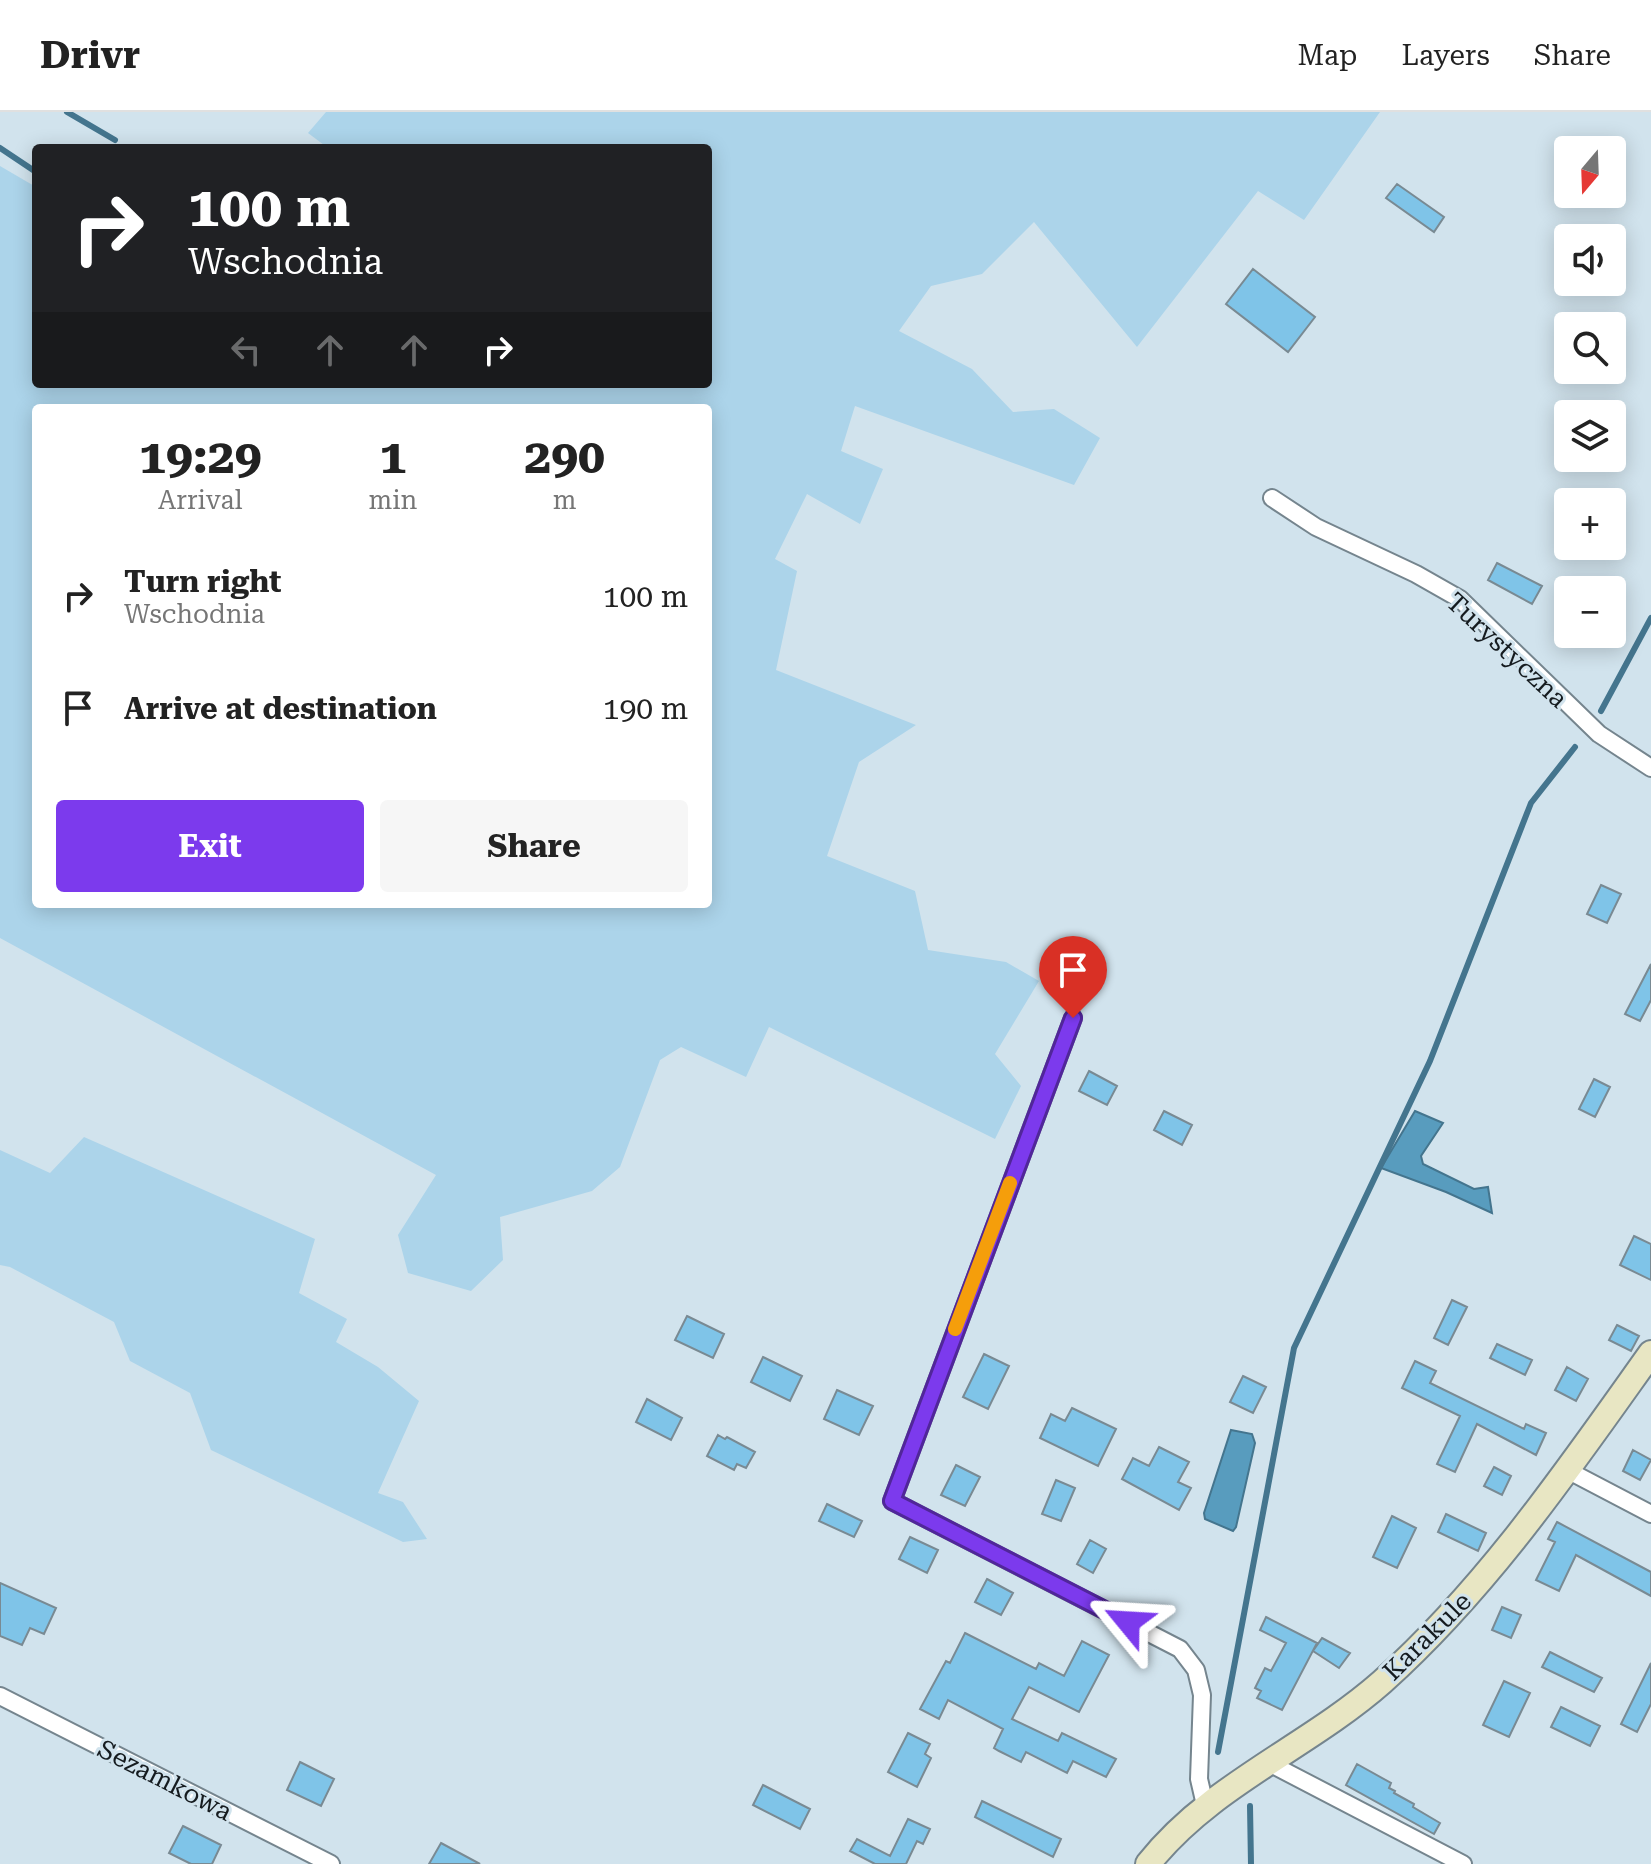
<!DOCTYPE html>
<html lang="en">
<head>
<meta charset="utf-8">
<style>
  body { margin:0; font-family:"Roboto Serif",serif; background:#f6f6f6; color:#222; height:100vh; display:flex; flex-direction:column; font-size:30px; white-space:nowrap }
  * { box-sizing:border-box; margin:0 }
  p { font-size:26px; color:#767676 }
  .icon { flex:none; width:44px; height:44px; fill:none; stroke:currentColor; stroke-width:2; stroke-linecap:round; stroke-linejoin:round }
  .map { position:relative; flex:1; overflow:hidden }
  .drawer { position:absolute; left:32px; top:292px; width:680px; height:504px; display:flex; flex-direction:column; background:#fff; border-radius:8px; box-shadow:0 4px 20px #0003 }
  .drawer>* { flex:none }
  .banner { position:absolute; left:32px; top:32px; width:680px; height:244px; border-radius:8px; box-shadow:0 4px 20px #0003; background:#202124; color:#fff; overflow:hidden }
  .needle { width:52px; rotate:199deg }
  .buttons { position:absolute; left:1554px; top:24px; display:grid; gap:16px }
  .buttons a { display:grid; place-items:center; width:72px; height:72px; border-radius:8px; background:#fff; box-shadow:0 4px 20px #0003; font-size:40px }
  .pin { position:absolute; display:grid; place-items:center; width:68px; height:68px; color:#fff; margin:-82px -34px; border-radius:50% 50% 50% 0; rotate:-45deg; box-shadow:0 0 8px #0007 }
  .pin .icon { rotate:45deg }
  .me { position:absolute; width:88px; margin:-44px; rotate:297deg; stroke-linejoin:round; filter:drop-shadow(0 0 6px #0008) }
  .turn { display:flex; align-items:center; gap:28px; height:168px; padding:0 24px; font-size:36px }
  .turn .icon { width:104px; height:104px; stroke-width:2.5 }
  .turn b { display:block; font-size:56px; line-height:68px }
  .lanes { display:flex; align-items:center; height:76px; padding:0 24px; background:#0003; justify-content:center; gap:40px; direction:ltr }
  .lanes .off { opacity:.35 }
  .eta { display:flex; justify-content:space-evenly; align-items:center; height:136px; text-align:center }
  .eta b { font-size:48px; font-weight:700; line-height:56px }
  .action { display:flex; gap:16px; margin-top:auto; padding:16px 24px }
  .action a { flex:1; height:92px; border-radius:8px; background:#7c3aed; color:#fff; font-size:32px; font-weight:700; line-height:92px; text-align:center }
  .action a+a { background:#f6f6f6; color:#222 }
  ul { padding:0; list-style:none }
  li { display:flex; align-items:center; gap:24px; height:112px; padding:0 24px }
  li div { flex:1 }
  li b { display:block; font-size:30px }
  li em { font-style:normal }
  header { display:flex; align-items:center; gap:48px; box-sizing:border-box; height:112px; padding:0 40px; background:#fff; border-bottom:2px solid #e0e0e0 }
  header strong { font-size:38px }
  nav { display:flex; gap:44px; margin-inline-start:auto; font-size:28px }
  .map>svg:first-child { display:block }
  .green { fill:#acd4ea; fill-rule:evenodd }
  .water { fill:#589cbe; stroke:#44758e; stroke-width:2 }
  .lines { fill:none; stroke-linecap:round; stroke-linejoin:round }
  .stream { stroke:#44758e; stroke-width:6 }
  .building { fill:#7fc4e8; stroke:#798a93; stroke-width:2 }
  .street-casing { stroke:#75858e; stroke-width:20 }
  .secondary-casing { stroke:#75858e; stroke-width:28 }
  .street { stroke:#fff; stroke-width:16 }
  .secondary { stroke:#e8e6c3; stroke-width:24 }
  .route-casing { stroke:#51269a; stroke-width:20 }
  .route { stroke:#7c3aed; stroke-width:14 }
  .slow { stroke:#f59e0b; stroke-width:14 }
  .labels { text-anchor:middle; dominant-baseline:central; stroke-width:6; stroke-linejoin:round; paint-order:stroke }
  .street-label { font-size:26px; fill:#151b1f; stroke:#d1e3ed }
</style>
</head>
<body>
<header>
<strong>Drivr</strong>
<nav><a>Map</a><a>Layers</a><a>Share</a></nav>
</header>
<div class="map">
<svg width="1651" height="1752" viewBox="0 0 1651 1752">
  <rect width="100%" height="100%" fill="#d1e3ed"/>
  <path class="green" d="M326,0H1380L1304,108L1258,79L1137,235L1034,110L982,162L931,174L899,219L972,257L1013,300L1054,297L1100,326L1074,373L855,294L841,339L883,357L860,412L807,382L775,447L797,459L776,558L916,613L859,650L827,744L915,779L928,838L1006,850L1039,869L995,942L1021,974L995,1027L769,915L746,965L681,935L660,948L620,1055L592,1079L500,1105L503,1148L471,1179L408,1161L398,1123L436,1063L0,826V54L36,75V272H708V36H328L308,21ZM36,296H708V792H36Z
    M84,1025L315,1127L299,1181L347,1207L336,1230L378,1255L419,1289L378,1381L403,1390L427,1427L403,1430L211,1338L190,1281L130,1249L114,1210L10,1155L0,1153V1038L50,1061Z"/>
  <path class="water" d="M1415,999L1443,1011L1421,1044L1423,1052L1474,1077L1488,1075L1492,1101L1446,1080L1381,1056Z
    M1231,1318L1252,1322L1255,1331L1236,1415L1233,1419L1205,1407L1204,1401Z"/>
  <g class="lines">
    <path class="stream" d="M67,0L115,28
      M0,36L36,60
      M1601,599L1651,506
      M1218,1640L1294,1236L1430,949L1531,691L1575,635
      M1250,1694L1251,1752"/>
  </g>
  <path class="building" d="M1397,72L1444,105L1434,120L1386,86Z
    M1253,157L1315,205L1288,240L1226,192Z
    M1497,451L1542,474L1532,492L1488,468Z
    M1601,773L1621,782L1607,811L1587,802Z
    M1651,852V888L1640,909L1625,902Z
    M1089,959L1117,974L1107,993L1079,979Z
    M1594,967L1610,975L1595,1005L1579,997Z
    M1164,999L1192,1013L1182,1033L1154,1018Z
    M1634,1124L1651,1132V1168L1620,1153Z
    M1452,1188L1467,1195L1448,1233L1434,1226Z
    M687,1204L724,1222L713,1246L675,1228Z
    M1617,1213L1639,1224L1631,1239L1609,1228Z
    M1497,1232L1532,1248L1525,1263L1490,1246Z
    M984,1242L1009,1254L988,1297L963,1285Z
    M763,1245L802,1264L790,1289L751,1270Z
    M1415,1249L1436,1259L1430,1271L1524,1317L1526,1312L1546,1321L1536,1343L1477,1312L1455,1360L1437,1352L1460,1304L1402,1276Z
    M1567,1255L1588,1267L1576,1289L1555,1278Z
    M1243,1264L1266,1275L1253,1301L1230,1290Z
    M837,1278L873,1294L859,1323L824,1307Z
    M647,1287L682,1306L671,1328L636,1310Z
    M1072,1296L1116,1317L1098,1354L1040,1326L1051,1302L1065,1309Z
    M718,1323L725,1327L727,1325L755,1340L746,1356L737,1352L734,1358L707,1344Z
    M1159,1335L1189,1350L1178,1370L1191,1376L1179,1398L1122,1367L1133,1346L1149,1354Z
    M1633,1338L1651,1348L1640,1368L1623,1359Z
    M956,1353L980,1365L965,1394L941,1383Z
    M1494,1355L1511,1364L1502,1383L1484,1374Z
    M1056,1368L1075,1376L1061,1409L1042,1402Z
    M827,1392L862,1409L854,1425L819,1409Z
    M1446,1402L1486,1421L1478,1439L1438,1420Z
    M1392,1404L1416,1416L1397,1456L1373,1445Z
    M1557,1410L1651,1460V1484L1576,1443L1559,1479L1536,1468L1555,1430L1548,1427Z
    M910,1425L938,1438L927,1461L899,1447Z
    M1090,1428L1106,1437L1093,1461L1077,1452Z
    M987,1467L1013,1481L1001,1503L975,1490Z
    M0,1471L56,1496L44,1522L30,1516L22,1533L0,1524Z
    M1502,1495L1521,1503L1511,1526L1492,1518Z
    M1266,1505L1317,1531L1282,1598L1257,1586L1261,1579L1255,1576L1265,1556L1271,1559L1286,1531L1260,1518Z
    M965,1521L1036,1557L1039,1551L1064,1564L1082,1529L1109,1543L1079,1600L1029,1575L1012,1607L1058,1629L1062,1621L1116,1647L1106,1665L1073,1649L1067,1661L1026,1640L1021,1650L999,1639L994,1636L1003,1617L948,1588L939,1607L920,1597L946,1549L950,1551Z
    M1322,1526L1350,1541L1339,1556L1313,1539Z
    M1550,1540L1602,1566L1594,1580L1542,1555Z
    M1651,1551V1592L1637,1620L1621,1612Z
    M1504,1569L1530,1581L1509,1625L1483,1613Z
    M1561,1595L1600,1614L1590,1634L1551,1615Z
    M908,1621L930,1632L925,1642L931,1646L917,1675L888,1660Z
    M300,1650L334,1667L321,1694L287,1678Z
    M1357,1652L1391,1671L1389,1676L1395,1679L1394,1681L1414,1692L1413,1695L1440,1711L1434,1722L1346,1673Z
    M763,1673L810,1697L800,1717L753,1693Z
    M982,1689L1061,1727L1053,1745L975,1705Z
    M908,1707L930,1717L923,1732L917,1729L906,1752H875L850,1739L857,1727L890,1744Z
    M183,1714L221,1733L212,1752H191L169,1741Z
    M441,1731L480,1752H429Z"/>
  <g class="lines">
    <g class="street-casing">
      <path id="street" d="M1272,386L1316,415L1416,462L1460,487L1599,622L1651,656
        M1073,906L892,1389L1180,1537L1196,1558L1202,1583L1199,1667L1205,1693
        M1567,1358L1651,1402
        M0,1584L331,1752
        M1269,1651L1463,1752"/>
    </g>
    <g class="secondary-casing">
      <path id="secondary" d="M1148,1752C1210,1673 1307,1636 1382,1570C1488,1475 1569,1356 1651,1241"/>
    </g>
    <use href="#street" class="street"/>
    <use href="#secondary" class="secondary"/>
  </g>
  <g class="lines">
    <g class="route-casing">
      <path id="route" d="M1073,906L892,1389L1128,1510"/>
    </g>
    <use href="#route" class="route"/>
    <path class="slow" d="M955,1217L1010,1071"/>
  </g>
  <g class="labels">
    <g class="street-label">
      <text transform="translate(1507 538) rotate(43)">Turystyczna</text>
      <text transform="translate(1427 1524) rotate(-45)">Karakule</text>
      <text transform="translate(165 1668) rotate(27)">Sezamkowa</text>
    </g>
  </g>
</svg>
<div class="buttons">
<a><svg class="needle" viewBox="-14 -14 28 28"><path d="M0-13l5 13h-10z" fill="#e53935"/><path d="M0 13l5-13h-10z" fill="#767676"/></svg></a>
<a><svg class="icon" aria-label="sound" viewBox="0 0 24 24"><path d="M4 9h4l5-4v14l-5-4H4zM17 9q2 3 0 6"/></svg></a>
<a><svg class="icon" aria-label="search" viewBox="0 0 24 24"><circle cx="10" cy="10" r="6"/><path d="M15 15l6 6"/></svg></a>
<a><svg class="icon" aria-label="layers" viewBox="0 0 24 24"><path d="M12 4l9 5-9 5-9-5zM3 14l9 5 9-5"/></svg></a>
<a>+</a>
<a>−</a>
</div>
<div class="pin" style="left:1073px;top:906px;background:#d93025"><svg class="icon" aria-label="arrive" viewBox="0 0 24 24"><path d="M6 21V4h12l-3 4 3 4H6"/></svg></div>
<svg class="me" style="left:1128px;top:1510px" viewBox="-20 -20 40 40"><path d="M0-17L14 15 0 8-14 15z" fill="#7c3aed" stroke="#fff" stroke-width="4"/></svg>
<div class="banner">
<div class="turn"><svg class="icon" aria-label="right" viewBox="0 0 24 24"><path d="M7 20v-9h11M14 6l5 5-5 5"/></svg><div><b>100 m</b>Wschodnia</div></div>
<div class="lanes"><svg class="icon off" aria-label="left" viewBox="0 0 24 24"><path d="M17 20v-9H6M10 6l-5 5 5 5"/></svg><svg class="icon off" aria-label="ahead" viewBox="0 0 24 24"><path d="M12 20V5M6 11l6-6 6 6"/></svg><svg class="icon off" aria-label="ahead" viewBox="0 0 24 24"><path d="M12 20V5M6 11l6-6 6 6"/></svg><svg class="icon" aria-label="right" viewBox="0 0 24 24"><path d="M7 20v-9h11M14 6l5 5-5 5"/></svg></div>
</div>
<section class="drawer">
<div class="eta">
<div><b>19:29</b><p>Arrival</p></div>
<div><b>1</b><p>min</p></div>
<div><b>290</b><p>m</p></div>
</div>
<ul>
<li><svg class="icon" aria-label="right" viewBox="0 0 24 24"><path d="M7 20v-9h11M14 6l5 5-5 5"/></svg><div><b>Turn right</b><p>Wschodnia</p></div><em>100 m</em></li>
<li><svg class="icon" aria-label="arrive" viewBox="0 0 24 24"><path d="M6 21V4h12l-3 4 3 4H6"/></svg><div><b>Arrive at destination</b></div><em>190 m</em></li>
</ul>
<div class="action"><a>Exit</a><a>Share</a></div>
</section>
</div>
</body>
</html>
